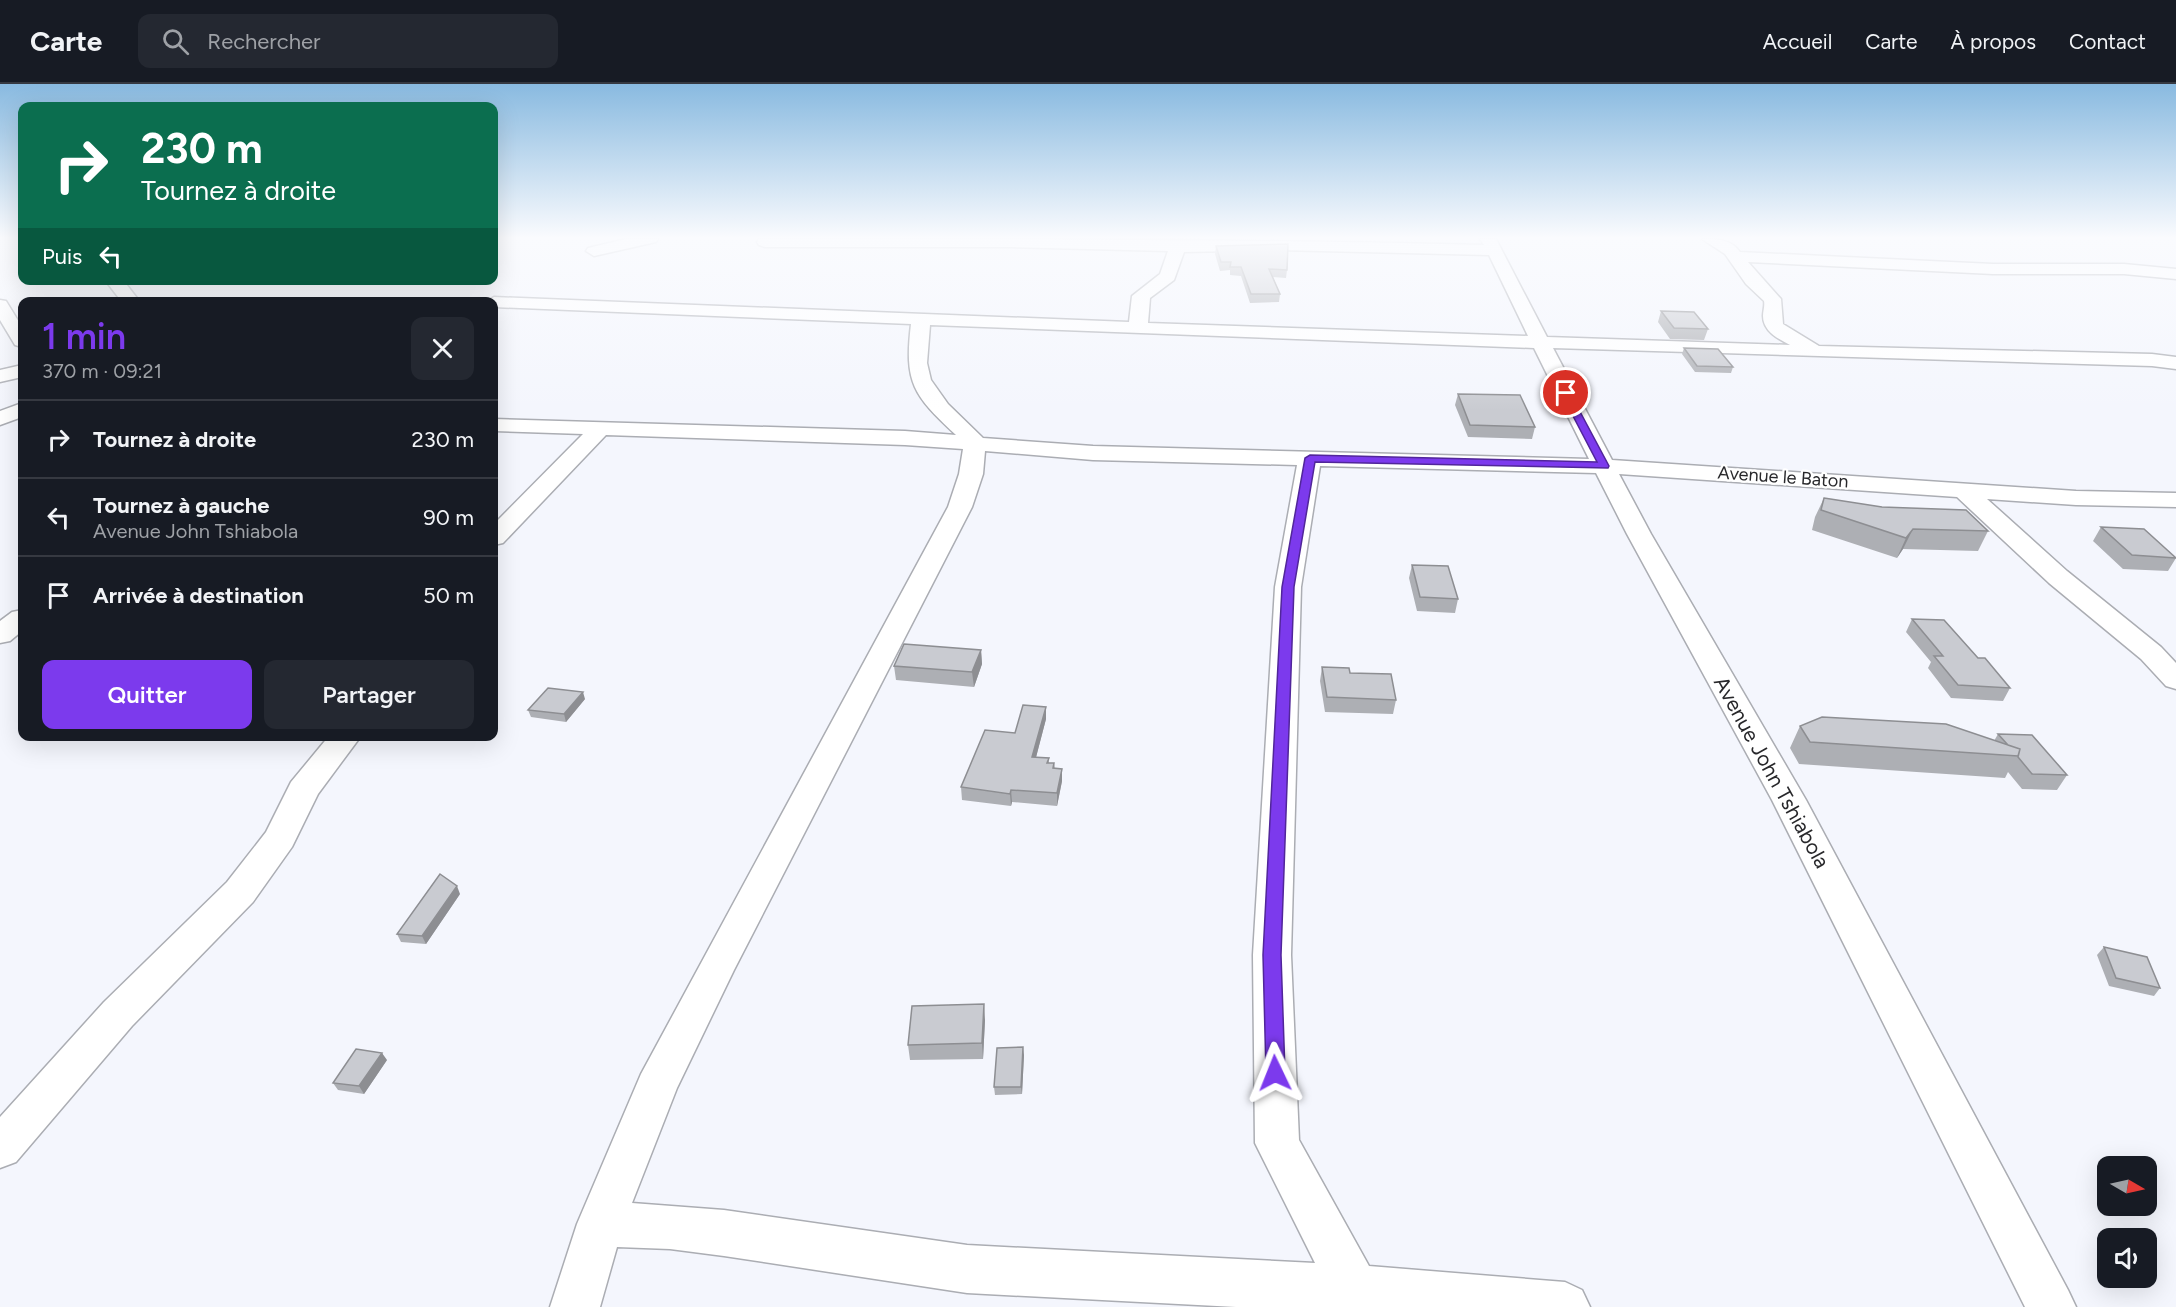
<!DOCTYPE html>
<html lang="fr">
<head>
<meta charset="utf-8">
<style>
  body { margin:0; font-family:Figtree,sans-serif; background:#242831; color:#f1f3f6; height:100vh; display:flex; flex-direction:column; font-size:22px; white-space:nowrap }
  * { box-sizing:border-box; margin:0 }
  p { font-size:20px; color:#9ea1a6 }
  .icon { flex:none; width:33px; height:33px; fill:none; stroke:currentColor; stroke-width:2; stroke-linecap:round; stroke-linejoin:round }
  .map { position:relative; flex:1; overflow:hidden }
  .details { position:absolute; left:18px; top:213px; width:480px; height:444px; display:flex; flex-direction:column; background:#171b24; border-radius:12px; box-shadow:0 6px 24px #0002 }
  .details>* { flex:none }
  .banner { position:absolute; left:18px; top:18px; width:480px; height:183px; border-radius:12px; box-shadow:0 6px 24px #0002; background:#0b6e4f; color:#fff; overflow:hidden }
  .needle { width:39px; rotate:99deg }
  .controls { position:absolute; left:2097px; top:1072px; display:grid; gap:12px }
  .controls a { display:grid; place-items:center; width:60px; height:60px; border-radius:12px; background:#171b24; box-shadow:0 6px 24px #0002; font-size:30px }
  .pin { position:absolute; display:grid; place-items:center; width:51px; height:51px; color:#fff; margin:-26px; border:3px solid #fff; border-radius:50%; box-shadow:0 2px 6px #0007 }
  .me { position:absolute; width:66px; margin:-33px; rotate:358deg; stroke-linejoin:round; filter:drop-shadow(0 0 4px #0008) }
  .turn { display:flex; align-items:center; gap:21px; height:126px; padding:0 24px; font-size:27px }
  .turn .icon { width:78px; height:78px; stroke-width:2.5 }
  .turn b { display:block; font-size:42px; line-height:51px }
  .then { display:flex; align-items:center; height:57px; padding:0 24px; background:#0003; gap:12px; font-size:22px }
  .round { display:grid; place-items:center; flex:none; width:63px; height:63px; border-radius:12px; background:#242831 }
  .overview { display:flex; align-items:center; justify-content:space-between; height:102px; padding:0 24px }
  h1 { font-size:36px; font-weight:600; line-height:45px; color:#7c3aed }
  .cta { display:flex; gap:12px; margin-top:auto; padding:12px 24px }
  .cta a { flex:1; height:69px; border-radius:12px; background:#7c3aed; color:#fff; font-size:24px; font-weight:600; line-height:69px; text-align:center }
  .cta a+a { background:#242831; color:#f1f3f6 }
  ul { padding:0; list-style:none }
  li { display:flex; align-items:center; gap:18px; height:78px; padding:0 24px; border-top:2px solid #363941 }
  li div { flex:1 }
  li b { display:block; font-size:22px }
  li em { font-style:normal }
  header { display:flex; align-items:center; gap:36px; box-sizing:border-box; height:84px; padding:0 30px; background:#171b24; border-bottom:2px solid #363941 }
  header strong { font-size:28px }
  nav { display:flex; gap:33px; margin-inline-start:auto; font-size:21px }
  .search { width:420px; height:54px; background:#242831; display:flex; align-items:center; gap:15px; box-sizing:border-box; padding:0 21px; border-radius:12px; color:#9ea1a6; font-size:22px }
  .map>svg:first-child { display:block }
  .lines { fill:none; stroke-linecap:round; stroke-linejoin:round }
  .minor-casing { stroke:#abadb3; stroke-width:3 }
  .minor { fill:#fff; fill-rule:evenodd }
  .wall { fill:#adafb4 }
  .shaded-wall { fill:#8d8e92 }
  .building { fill:#c9cbd1; stroke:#8d8e92; stroke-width:1.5 }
  .route { fill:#7c3aed; stroke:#51269a; stroke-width:1.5 }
  .labels { text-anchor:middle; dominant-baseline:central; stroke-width:4.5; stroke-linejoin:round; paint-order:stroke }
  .far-street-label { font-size:18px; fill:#28282b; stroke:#fff }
  .street-label { font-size:21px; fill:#28282b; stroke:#fff }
</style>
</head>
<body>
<header>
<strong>Carte</strong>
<div class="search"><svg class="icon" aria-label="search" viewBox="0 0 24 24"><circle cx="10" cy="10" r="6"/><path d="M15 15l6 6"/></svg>Rechercher</div>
<nav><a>Accueil</a><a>Carte</a><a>À propos</a><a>Contact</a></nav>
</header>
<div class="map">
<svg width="2176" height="1223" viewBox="0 0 2176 1223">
  <rect width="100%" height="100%" fill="#f4f6fd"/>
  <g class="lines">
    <g class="minor-casing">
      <path id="minor" d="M626,155H658L656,158L594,172L586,167L588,164Z
        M759,155C1001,155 1242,155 1484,161L1480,155H1496L1547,253L1790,261C1778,255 1763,247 1763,232C1763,227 1765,222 1764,217L1746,200L1725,170L1702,155C1717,155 1731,155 1740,168L1993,180H2124L2176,185V195L2124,190H1993L1748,178L1781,215L1783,240L1819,262L2152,270L2176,273V285L2152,282L1553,264L1612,376L2076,407L2176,409V423L2076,421L1987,415L2067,487L2161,563L2176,579V605L2166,602L2141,575L2049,499L1957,413L1619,390L1651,450L1806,716L2068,1206L2076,1223H2025L1772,716L1627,450L1596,389L1320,382L1301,503L1291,871L1299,1056L1369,1182L1565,1198L1582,1206L1590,1223H1236L967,1209L724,1172L670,1165L617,1163L600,1223H550L577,1140L641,990L948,423L959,390L963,365L905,361L606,351L503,459L494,461V440L583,350L494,347V335L905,347L956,351C913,311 904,299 911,240L494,223V218H486L494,213L1129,238L1132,212L1160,190L1168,167L1011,163H765L759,161L757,158ZM1278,166L1489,171L1528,252L1148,239L1150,214L1174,196L1184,168ZM930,241L1534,264L1589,375L1093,362L983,354L948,320L931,296L927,279ZM985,367L1093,376L1297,381L1275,503L1253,871L1255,1059L1315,1179L967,1161L724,1126L632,1119L677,1004L734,886L972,423L983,390Z
        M105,196H123L140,218H122Z
        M0,216L6,217L22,243V263L15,261L0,236Z
        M22,281V293L0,298V286Z
        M22,319V333L0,341V327Z
        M22,526V547L10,557L0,559V537L12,528Z
        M329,652H361L318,710L292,763L253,818L132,942L16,1078L0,1084V1033L104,918L227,798L266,748L291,698Z"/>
    </g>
    <use href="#minor" class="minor"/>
  </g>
  <path class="wall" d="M1216,162L1287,186L1286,194L1273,193L1280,210L1279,218L1250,219L1241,192L1230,191V186L1220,187L1215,170Z
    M1661,227L1708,245L1704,256L1670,255L1658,238Z
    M1684,264L1733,283L1731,289L1695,288L1682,270Z
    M1458,310L1535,343L1532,355L1468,353L1455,321Z
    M1824,414L1988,447L1978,467L1903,465L1897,474L1812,446L1815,433Z
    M2101,443L2176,474L2168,487L2123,485L2093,457Z
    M1412,481L1458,515L1455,529L1417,527L1409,494Z
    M1912,535L1978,574L2010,604L2003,617L1951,614L1928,584L1931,578L1906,548Z
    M981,566L982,580L974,603L896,596L894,582Z
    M1322,583L1350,589L1396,616L1393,630L1325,628L1320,597Z
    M585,615L566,638L531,633L528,626Z
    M1046,623V635L1036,673L1049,674V679H1054L1055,684L1062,685V697L1057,722L1012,718L1011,722L962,716L961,703L1015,649Z
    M1800,642L1994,657L1998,650L2067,691L2057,706L2022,705L2008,688L2005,694L1799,680L1790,664Z
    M460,810L426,860L401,858L397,850Z
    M2104,863L2160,904L2154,912L2109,902L2097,871Z
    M985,936L983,975L910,976L908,961Z
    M1024,971L1022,1010L995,1011L994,1003Z
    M387,976L364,1010L338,1006L333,999Z"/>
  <path class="shaded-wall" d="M1913,445L1903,465L1897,474L1906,454Z
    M981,566L982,580L974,603L972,588Z
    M583,608L585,615L566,638L564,630Z
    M1046,623V635L1033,685L1032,673Z
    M1062,685V697L1057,722V709Z
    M1011,706L1012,718L1011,722L1010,710Z
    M457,802L460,810L426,860L422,852Z
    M984,920L985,936L983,975L982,959Z
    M1023,963L1024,971L1022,1010L1021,1003Z
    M382,969L387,976L364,1010L359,1002Z"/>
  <path class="building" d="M1288,160L1287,186L1269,185L1280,210H1251L1241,183H1230L1231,178H1221L1216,162Z
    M1661,227L1694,228L1708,245L1674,244Z
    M1684,264L1718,265L1733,283L1697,282Z
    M1458,310L1520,311L1535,343L1470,341Z
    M1824,414L1882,423L1966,426L1988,447L1913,445L1906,454L1821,426Z
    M2101,443L2144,445L2176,474L2132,471Z
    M1412,481L1448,482L1458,515L1420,513Z
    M1912,535L1944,536L1978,574H1985L2010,604L1958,601L1934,572H1943Z
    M904,560L981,566L972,588L894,582Z
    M1322,583L1349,584L1350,589L1391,590L1396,616L1327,613Z
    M548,604L583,608L564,630L528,626Z
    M1023,621L1046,623L1032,673L1049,674L1047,679H1054L1053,684L1062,685L1057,709L1011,706L1010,710L961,703L985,646L1015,649Z
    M1822,633L1946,640L2020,665L2018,672L1810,658L1800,642Z
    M1998,650L2032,651L2067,691L2032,690L2018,673L2020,665L2008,661Z
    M440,790L457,802L422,852L397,850Z
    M2104,863L2147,873L2160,904L2116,894Z
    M984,920L982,959L908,961L912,922Z
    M1023,963L1021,1003H994L997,964Z
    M356,965L382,969L359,1002L333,999Z"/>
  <linearGradient id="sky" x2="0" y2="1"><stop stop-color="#89bae0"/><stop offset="0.47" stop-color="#fafbfe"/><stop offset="1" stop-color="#fafbfe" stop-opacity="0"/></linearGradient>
  <rect width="2176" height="327" fill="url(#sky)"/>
  <path class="route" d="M1566,306L1570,309L1609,382L1608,384L1315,378L1294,503L1281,871L1285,989L1282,995L1275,997L1269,995L1266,989L1263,871L1282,503L1305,374L1310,371L1597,378L1561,309Z"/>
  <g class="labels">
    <g class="far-street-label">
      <text transform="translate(1783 393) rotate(4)">Avenue le Baton</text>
    </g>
    <g class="street-label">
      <text transform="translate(1772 688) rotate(61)">Avenue John Tshiabola</text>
    </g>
  </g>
</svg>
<div class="controls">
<a><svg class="needle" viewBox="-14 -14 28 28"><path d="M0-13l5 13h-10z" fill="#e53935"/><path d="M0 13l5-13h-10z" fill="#9ea1a6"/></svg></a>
<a><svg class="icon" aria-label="sound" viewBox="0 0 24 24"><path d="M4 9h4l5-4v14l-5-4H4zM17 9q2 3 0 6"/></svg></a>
</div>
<div class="pin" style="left:1566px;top:309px;background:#d93025"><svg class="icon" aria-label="arrive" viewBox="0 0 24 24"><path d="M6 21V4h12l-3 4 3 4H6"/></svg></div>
<svg class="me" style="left:1275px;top:989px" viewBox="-20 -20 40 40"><path d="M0-17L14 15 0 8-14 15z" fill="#7c3aed" stroke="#fff" stroke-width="4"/></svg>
<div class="banner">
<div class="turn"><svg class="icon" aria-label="right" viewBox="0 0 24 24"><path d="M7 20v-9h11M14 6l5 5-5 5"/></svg><div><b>230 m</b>Tournez à droite</div></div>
<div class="then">Puis<svg class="icon" aria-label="left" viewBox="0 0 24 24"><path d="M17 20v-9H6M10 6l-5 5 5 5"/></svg></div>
</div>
<section class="details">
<div class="overview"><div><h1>1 min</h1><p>370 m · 09:21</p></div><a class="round"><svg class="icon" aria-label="close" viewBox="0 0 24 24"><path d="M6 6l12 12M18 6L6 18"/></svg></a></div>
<ul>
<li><svg class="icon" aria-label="right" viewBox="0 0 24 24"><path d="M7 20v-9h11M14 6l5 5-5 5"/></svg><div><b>Tournez à droite</b></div><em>230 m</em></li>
<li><svg class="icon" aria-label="left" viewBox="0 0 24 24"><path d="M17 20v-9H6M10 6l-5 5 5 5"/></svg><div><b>Tournez à gauche</b><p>Avenue John Tshiabola</p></div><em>90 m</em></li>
<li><svg class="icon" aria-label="arrive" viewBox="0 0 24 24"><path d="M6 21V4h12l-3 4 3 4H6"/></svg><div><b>Arrivée à destination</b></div><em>50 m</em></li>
</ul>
<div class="cta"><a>Quitter</a><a>Partager</a></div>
</section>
</div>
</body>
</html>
